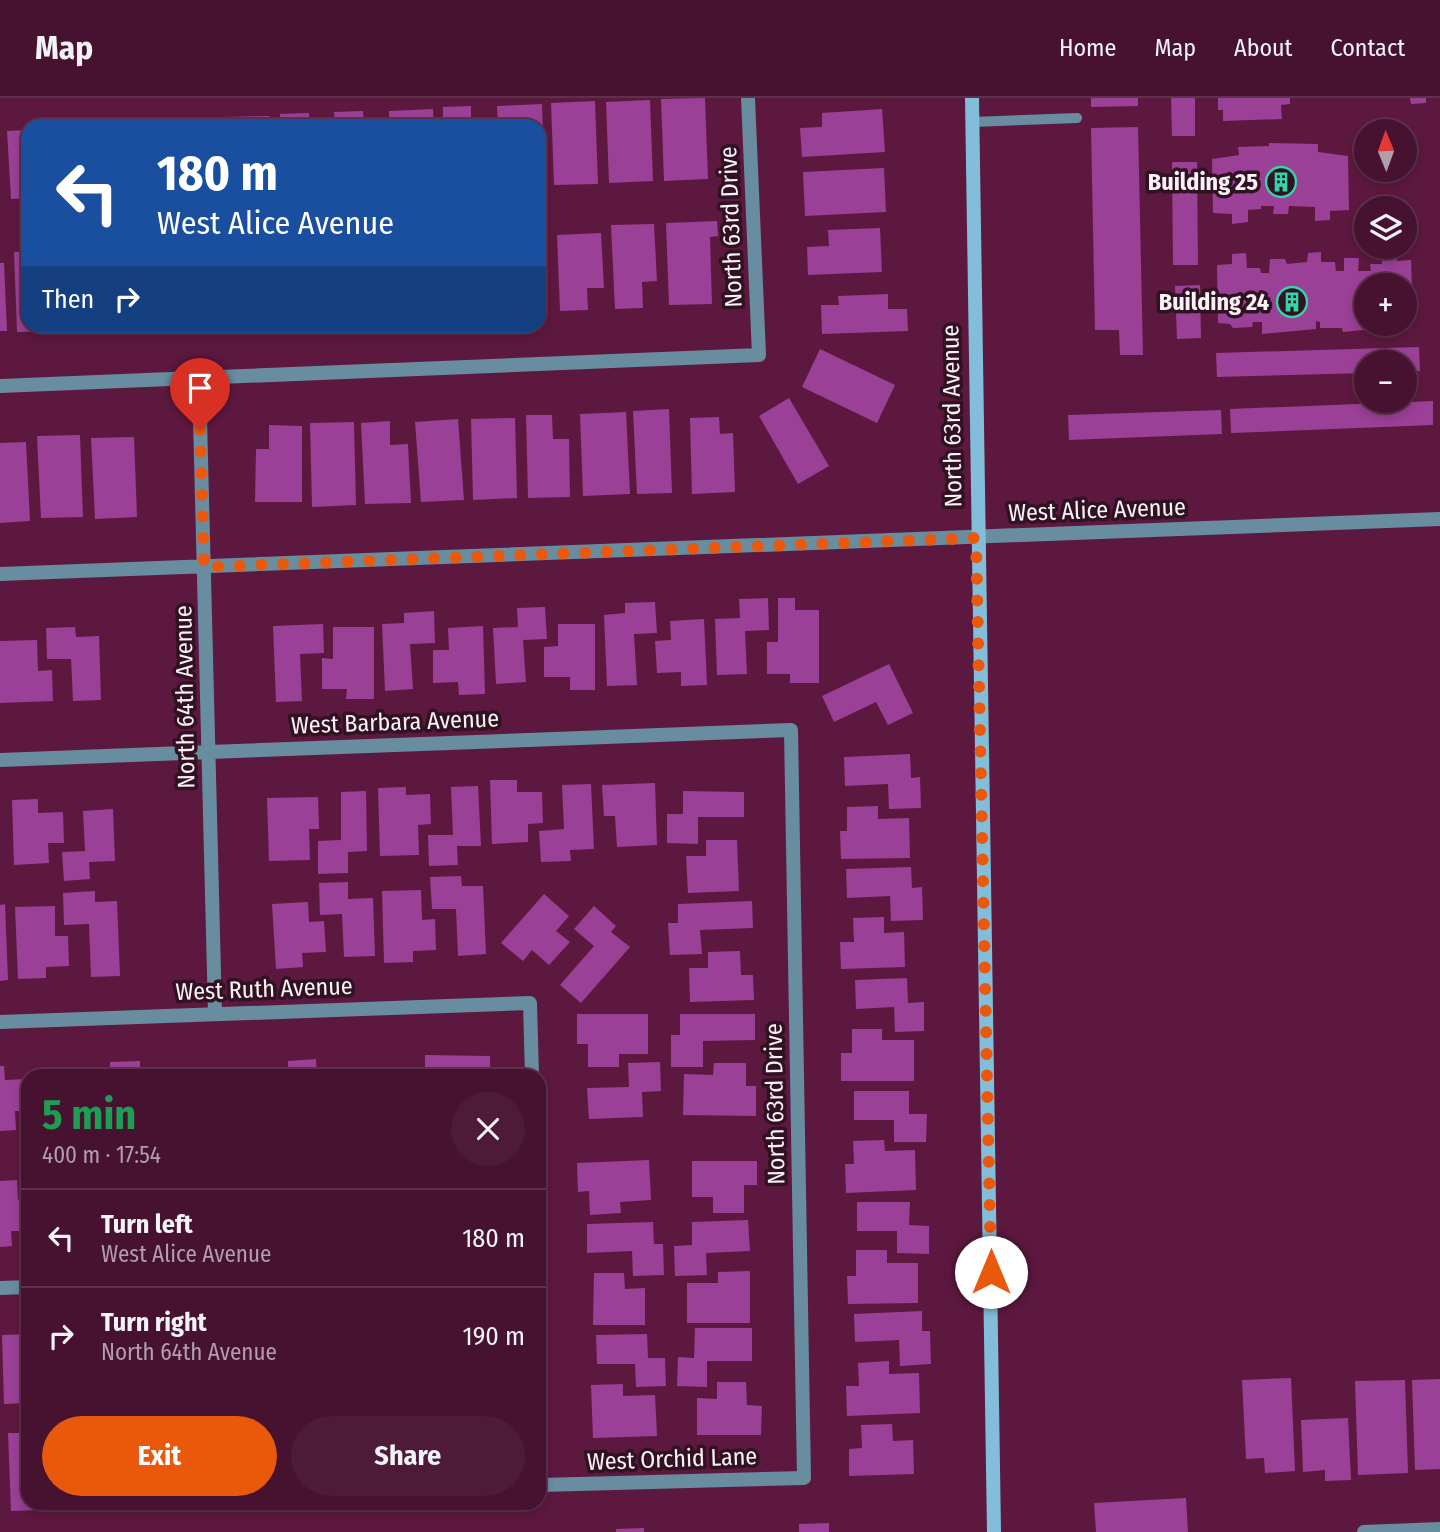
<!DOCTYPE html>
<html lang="en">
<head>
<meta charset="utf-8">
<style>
  body { margin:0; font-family:"Fira Sans Condensed",sans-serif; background:#4d1b37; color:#f1f3f6; height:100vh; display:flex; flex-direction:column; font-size:26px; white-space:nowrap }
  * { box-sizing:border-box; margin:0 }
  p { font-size:23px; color:#b09eaa }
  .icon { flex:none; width:38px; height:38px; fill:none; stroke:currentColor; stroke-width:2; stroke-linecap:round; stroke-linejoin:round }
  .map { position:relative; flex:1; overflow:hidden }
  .sheet { position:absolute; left:21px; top:971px; width:525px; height:441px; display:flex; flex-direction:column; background:#46122f; border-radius:21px; box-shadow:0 4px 10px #0003,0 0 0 2px #5e324b }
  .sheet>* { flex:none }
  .top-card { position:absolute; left:21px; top:21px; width:525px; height:214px; border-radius:21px; box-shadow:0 4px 10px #0003,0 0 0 2px #5e324b; background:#1a4fa0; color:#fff; overflow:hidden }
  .needle { width:46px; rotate:359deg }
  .tools { position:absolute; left:1354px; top:21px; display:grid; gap:14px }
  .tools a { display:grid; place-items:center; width:63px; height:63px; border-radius:50%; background:#46122f; box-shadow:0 4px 10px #0003,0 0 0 2px #5e324b; font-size:35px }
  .pin { position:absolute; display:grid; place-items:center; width:60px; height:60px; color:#fff; margin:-72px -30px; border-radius:50% 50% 50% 0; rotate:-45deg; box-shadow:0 0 7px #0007 }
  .pin .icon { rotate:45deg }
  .me { position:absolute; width:77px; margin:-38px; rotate:0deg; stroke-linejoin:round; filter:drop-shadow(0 0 5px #0008) }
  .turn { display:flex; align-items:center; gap:24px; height:147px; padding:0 21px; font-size:32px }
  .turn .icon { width:91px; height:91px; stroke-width:2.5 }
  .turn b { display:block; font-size:49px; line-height:60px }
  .then { display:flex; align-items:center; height:66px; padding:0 21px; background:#0003; gap:14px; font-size:26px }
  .round { display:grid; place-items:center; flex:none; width:74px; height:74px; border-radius:37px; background:#4d1b37 }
  .head { display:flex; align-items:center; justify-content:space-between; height:119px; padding:0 21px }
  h1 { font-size:42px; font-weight:700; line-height:52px; color:#1e9e55 }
  .primary-button { display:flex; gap:14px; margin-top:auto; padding:14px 21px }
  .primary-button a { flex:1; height:80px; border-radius:42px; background:#ea580c; color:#fff; font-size:28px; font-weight:700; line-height:80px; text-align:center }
  .primary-button a+a { background:#4d1b37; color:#f1f3f6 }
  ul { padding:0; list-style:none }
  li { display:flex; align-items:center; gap:21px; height:98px; padding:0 21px; border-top:2px solid #5e324b }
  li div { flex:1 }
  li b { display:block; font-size:26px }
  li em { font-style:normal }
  header { display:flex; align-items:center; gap:42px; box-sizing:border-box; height:98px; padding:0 35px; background:#46122f; border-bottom:2px solid #5e324b }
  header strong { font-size:33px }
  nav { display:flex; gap:38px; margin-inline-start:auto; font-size:24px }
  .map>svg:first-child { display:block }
  .building { fill:#9a4096 }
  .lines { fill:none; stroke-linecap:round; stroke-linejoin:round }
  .lane { stroke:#688d9f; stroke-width:10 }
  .street { stroke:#688d9f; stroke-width:14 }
  .secondary { stroke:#82beda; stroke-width:14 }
  .route { stroke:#ea580c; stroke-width:12; stroke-dasharray:0 21.6 }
  .labels { text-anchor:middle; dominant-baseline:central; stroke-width:7; stroke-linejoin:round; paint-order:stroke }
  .poi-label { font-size:24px; font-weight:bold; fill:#fbf2f6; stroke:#311222; text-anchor:end }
  .street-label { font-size:24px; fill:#fbf2f6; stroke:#311222 }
</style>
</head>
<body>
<header>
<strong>Map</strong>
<nav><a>Home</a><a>Map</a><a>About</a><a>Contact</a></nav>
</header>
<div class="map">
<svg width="1440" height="1434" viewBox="0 0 1440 1434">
  <rect width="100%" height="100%" fill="#5d183f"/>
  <path class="building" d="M705,0L708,81L664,83L661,1Z
    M1091,0H1138V8L1091,9Z
    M1171,0H1195V38H1172Z
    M1218,0H1290V6L1281,7L1282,21L1223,23V12H1218Z
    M1410,0H1426V5L1411,6Z
    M650,2L653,83L609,85L606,4Z
    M595,3L598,86L554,87L551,5Z
    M542,6L545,88H539V28H498L497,8Z
    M471,8V28H443V9Z
    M433,11L434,28H389V13Z
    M882,11L885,54L802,59L800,30L822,29V15Z
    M363,13L364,28H335L334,14Z
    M309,15V28H280V16Z
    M270,18V28H226V19Z
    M198,20L199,28H172V21Z
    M146,23V28H117V24Z
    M1138,29L1143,257H1120L1119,232H1095L1091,30Z
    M28,32V100L11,101L7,33Z
    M1269,45L1318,46V54L1348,58L1349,112L1330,113V122L1315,123V109L1289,108L1288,116H1273L1274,108H1261V111L1248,112V124L1232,126V116L1213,115L1212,61L1239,57L1238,49L1269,48Z
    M1172,64H1197L1198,167H1173Z
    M884,70L886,114L805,118L803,74Z
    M717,123L718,138L710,139L712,206L669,207L666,125Z
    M654,126L657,183L642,184L643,210L615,211L611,127Z
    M546,130L548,191H539V131Z
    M880,130L882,174L808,177L807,149L829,148L828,132Z
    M601,135L604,190H587L588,212L560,213L557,137Z
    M28,153V228H58V233L17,234L14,154Z
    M1321,154V164H1335L1336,173H1344V160H1359L1358,173H1371L1370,166H1382L1381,154H1396L1397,163L1411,162L1413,221H1405V187H1367V228L1363,232L1343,234L1342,230H1320V224L1316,223V231L1262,236V224H1253L1252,229L1233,230L1230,226L1218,225L1217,167L1232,166V156L1246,155L1247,170H1260L1261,175H1269L1270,161H1285L1287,166L1307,164L1308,155Z
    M0,165H4L7,233H0Z
    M1200,187L1201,240L1177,241L1175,188Z
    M888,196V211H907L908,233L822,236L821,207H839L838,198Z
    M71,228H116V230L71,232Z
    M1419,249L1420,273H1405V264H1367V275L1217,279L1216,255Z
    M820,251L895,287L877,325L802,289Z
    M789,300L829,368L798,386L759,318Z
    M1433,303V327L1231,335L1230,311Z
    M669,311L672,395L637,396L633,313Z
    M1221,312L1222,336L1069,342L1068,317Z
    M626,314L630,396L583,398L580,316Z
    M526,317H552L553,341H569L570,399L528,400Z
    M719,319L720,336L733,335L735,394L692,396L690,320Z
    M515,320L517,400L473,402L471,321Z
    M458,321L464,402L421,404L415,324Z
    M390,323V347L408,346L411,405L365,406L361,325Z
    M354,324L356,407L312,409L310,325Z
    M269,327L302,328V404H255L256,351H269Z
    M80,337L83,419L41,420L37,338Z
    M134,339L137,419L95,421L91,340Z
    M26,344L30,423L0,425V345Z
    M768,500L769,532L745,533L747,576L717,577L715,521L740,520L739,501Z
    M778,500H795V512H819V585H790V576H767V544H778Z
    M655,504L657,535L634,536L637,587L607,588L604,517L625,515V505Z
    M545,509L547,541L523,542L526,584L496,586L493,530L518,529L517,510Z
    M434,513L435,545L410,546L413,591L385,593L382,526L404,525V515Z
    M704,521L707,587L681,588V574L657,575L655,543L671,542L670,523Z
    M323,526L324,555L300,556L302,603L276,604L273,528Z
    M558,526H595V592H570V579H544V549L558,548Z
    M483,528L485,596L459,597L458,584L433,585V552H449L448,530Z
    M75,529L76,539L99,538L101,602L73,603L71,561H47L46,530Z
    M333,529H374V601H346L347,591H322V560L333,561Z
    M37,542L38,573L52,572L53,603L0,605V543Z
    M889,566L913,615L888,627L876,604L834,624L822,598Z
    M910,656L911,680L920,679L921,710L889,711L888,686L845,688L844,659Z
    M490,682H517V694H542L543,725L528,726V744L492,746Z
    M655,685L657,747L617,749L615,718H604L602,687Z
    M591,686L594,751L570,752L571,763L541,764L539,733L564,731L562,687Z
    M478,688L481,748H457L458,767L429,768L428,737H453L451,689Z
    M406,689V697L430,696L431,726L418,727L419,757L380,758L378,690Z
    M366,693L367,753L348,754V775L318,776V743L341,742V694Z
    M683,693L744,694V719H698V746L667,745V716H683Z
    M318,699L319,731H309L310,762L269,763L267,700Z
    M38,701V715L63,714L64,745H48L49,765L14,767L12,702Z
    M878,708V721L909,720L910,760L841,761L840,733H847V709Z
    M113,711L115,763L89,764L90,781L64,783L62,754L85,753L83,713Z
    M706,742H737L739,793L688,795L686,758H706Z
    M911,769L912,790L922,789L923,822L891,823L890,798L847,800L846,771Z
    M461,778L462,788H483L486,856L458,858L456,811H432L430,779Z
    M348,784V801L373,800L375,858L344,859L342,816L320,817L319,785Z
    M421,792L422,822L435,821L436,852L413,853V864L384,865L382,793Z
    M95,793V804L117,803L120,878L91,879L89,826L64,827L63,795Z
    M544,796L569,818L556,833L570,844L549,867L532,852L523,863L501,845Z
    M752,803L753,830L700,832L702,856L670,857L668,825H678V806Z
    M308,804L309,824L324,823L326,854L302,855L303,869L276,871L272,806Z
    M5,806L8,882L0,883V807Z
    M55,808V838H68L69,868L46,869V880L18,881L15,809Z
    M594,808L616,828L611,834L630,849L581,905L560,887L594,848L574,831Z
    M884,819V835L904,834L905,869L841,871L840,844H854L853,820Z
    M740,853L741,877H753L754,902L690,904L689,870H708V854Z
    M907,880L908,905L924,904V933L895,934L894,909L856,911L855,882Z
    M577,916H648V956H619V969H588V946H577Z
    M680,916H755V942L703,943V969H671V937H680Z
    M852,931H882V942H914V983H841V955H852Z
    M425,957L490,958V978H425Z
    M316,961L317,978H288V963Z
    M140,963V978H88L87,974L110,973V964Z
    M660,964L661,993L642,994L643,1019L589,1021L587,990L629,989L628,965Z
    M714,965H746V988H756V1018L683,1017L684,976L713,977Z
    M0,968H4L5,982L28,981V1013H15L16,1032L0,1033Z
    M854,993H909V1016H927L926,1044H894V1022H854Z
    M884,1042L885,1053L915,1052L916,1092L846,1095L845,1066H854L853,1043Z
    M649,1062L651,1102L620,1104L621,1115L590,1117L589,1093L578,1094L577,1065Z
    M692,1063H757V1087H744V1115H713V1099H692Z
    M17,1082L18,1102L28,1101V1133H11L12,1148L0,1149V1083Z
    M857,1104H910L909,1127L929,1128V1156L897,1155V1133H857Z
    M748,1122L750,1153L706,1155L707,1177L675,1178L674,1148L692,1147V1124Z
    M653,1124L654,1146H663L664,1177L633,1178L632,1153L587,1155V1126Z
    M856,1152H887V1165H918V1205L848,1206L847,1178H856Z
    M750,1173V1225H687V1185H718V1174Z
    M594,1175H624L625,1191L645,1190V1227H593Z
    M922,1213V1233H930L931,1266L900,1268L899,1242L855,1244L854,1216Z
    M695,1230H752V1263H707V1289L677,1288L678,1259L694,1260Z
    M28,1236V1305L4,1306L2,1237Z
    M647,1236L648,1260H665L666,1288L636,1289L635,1266H597L596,1237Z
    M889,1263V1276L919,1275L920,1315L847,1318L846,1288H859L858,1265Z
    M1291,1280L1295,1373L1265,1375L1264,1360L1246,1361L1242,1282Z
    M1440,1281V1371L1415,1372L1412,1282Z
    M1405,1282L1408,1375L1358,1377L1355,1283Z
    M717,1284H746L747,1307L762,1308L761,1337H697V1300L717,1301Z
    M623,1286V1298L655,1297L657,1338L593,1340L591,1287Z
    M1348,1320L1351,1382L1325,1383V1372L1303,1374L1301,1322Z
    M892,1326L893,1343L913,1342L914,1376L849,1378V1351L862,1350L861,1327Z
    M8,1335H21L22,1348H28V1405H37L38,1412L11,1413Z
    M1186,1400L1188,1434H1096L1094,1405Z
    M829,1425V1434H799V1426Z
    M644,1430V1434H616V1431Z"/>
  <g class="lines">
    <path class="lane" d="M972,24L1077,20"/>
    <path class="street" d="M199,281L215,915
      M0,288L759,257L748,0
      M0,476L1440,421
      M0,662L791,632L804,1380L541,1387L539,1284
      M0,924L530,905L532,978
      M0,1190L28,1189
      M1364,1434L1440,1431"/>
    <path class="secondary" d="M972,0L994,1434"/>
  </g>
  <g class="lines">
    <path class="route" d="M200,332L204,469L976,440L991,1174"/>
  </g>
  <defs>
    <g id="building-ring" transform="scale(1.575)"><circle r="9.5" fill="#311222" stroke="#33d4a8" stroke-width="1.5"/><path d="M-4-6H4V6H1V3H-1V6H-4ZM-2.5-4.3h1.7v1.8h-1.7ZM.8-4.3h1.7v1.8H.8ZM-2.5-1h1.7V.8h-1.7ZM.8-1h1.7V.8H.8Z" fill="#33d4a8"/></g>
  </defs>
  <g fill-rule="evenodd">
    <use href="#building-ring" x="1281" y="84"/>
    <use href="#building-ring" x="1292" y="204"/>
  </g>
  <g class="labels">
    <g class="poi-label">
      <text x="1258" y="84">Building 25</text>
      <text x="1269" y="204">Building 24</text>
    </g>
    <g class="street-label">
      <text transform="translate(731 129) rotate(-92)">North 63rd Drive</text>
      <text transform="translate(952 318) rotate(-91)">North 63rd Avenue</text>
      <text transform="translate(1097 412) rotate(-2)">West Alice Avenue</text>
      <text transform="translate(185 599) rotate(-91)">North 64th Avenue</text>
      <text transform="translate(395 624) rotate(-2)">West Barbara Avenue</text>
      <text transform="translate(264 891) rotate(-2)">West Ruth Avenue</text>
      <text transform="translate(775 1006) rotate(-91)">North 63rd Drive</text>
      <text transform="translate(672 1361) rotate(-2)">West Orchid Lane</text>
    </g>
  </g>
</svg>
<div class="tools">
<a><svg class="needle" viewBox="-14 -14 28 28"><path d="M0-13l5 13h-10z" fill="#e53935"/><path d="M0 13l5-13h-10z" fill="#b09eaa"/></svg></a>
<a><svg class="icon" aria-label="layers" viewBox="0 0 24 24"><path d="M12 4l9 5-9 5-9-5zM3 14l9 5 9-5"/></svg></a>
<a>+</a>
<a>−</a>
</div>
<div class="pin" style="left:200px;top:332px;background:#d93025"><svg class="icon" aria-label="arrive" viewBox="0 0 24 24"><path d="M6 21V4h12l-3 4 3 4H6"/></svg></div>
<svg class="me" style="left:991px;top:1174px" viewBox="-20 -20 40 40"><circle r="19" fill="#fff"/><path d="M0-13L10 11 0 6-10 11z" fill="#ea580c"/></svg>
<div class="top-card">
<div class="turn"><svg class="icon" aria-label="left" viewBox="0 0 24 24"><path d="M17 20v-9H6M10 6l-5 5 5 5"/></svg><div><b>180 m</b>West Alice Avenue</div></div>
<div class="then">Then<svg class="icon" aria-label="right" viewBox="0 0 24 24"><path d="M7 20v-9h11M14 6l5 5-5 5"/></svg></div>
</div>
<section class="sheet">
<div class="head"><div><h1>5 min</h1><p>400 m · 17:54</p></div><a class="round"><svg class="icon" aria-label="close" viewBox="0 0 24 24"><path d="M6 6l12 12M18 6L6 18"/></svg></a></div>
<ul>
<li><svg class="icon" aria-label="left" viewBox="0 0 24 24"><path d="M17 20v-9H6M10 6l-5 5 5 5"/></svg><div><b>Turn left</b><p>West Alice Avenue</p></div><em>180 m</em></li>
<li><svg class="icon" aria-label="right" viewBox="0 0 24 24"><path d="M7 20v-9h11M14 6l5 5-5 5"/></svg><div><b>Turn right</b><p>North 64th Avenue</p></div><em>190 m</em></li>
</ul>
<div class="primary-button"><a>Exit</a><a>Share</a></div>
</section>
</div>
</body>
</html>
